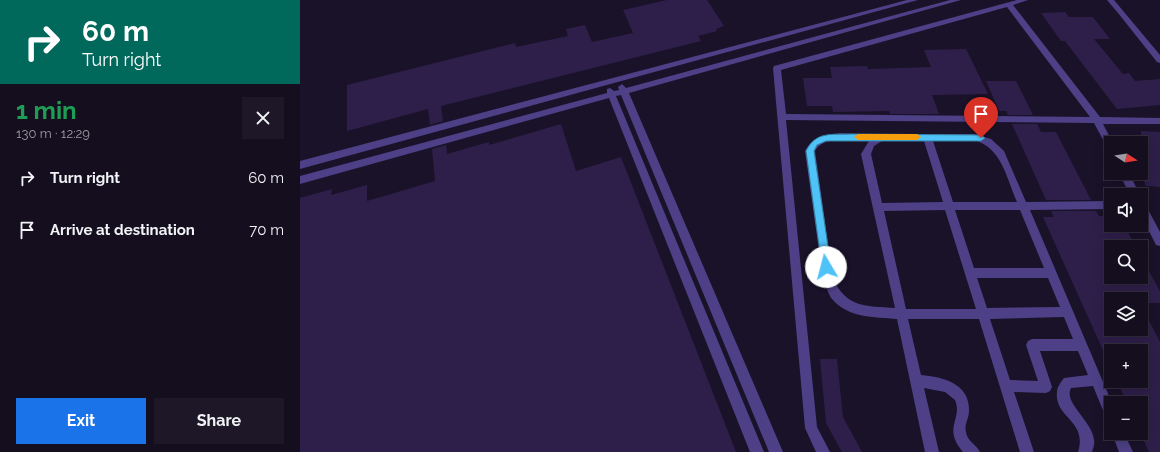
<!DOCTYPE html>
<html lang="en">
<head>
<meta charset="utf-8">
<style>
  body { margin:0; font-family:Raleway,sans-serif; background:#1d1728; color:#f1f3f6; height:100vh; display:flex; flex-direction:column; font-size:15px; white-space:nowrap }
  * { box-sizing:border-box; margin:0 }
  p { font-size:13px; color:#9d9ca4 }
  .icon { flex:none; width:22px; height:22px; fill:none; stroke:currentColor; stroke-width:2; stroke-linecap:round; stroke-linejoin:round }
  .map { position:relative; flex:1; overflow:hidden }
  .sheet { display:flex; flex-direction:column; background:#140e1f; width:300px }
  .sheet>* { flex:none }
  .hud { background:#00695c; color:#fff; overflow:hidden }
  .needle { width:26px; rotate:102deg }
  .buttons { position:absolute; left:804px; top:136px; display:grid; gap:8px }
  .buttons a { display:grid; place-items:center; width:44px; height:44px; border-radius:0px; background:#140e1f; box-shadow:0 2px 10px #0003,0 0 0 1px #332e3d; font-size:20px }
  .pin { position:absolute; display:grid; place-items:center; width:34px; height:34px; color:#fff; margin:-41px -17px; border-radius:50% 50% 50% 0; rotate:-45deg; box-shadow:0 0 4px #0007 }
  .pin .icon { rotate:45deg }
  .me { position:absolute; width:44px; margin:-22px; rotate:352deg; stroke-linejoin:round; filter:drop-shadow(0 0 3px #0008) }
  .turn { display:flex; align-items:center; gap:14px; height:84px; padding:0 16px; font-size:18px }
  .turn .icon { width:52px; height:52px; stroke-width:2.5 }
  .turn b { display:block; font-size:28px; line-height:34px }
  .round { display:grid; place-items:center; flex:none; width:42px; height:42px; border-radius:0px; background:#1d1728 }
  .head { display:flex; align-items:center; justify-content:space-between; height:68px; padding:0 16px }
  h1 { font-size:24px; font-weight:700; line-height:30px; color:#1e9e55 }
  .button { display:flex; gap:8px; margin-top:auto; padding:8px 16px }
  .button a { flex:1; height:46px; border-radius:0px; background:#1a73e8; color:#fff; font-size:16px; font-weight:700; line-height:46px; text-align:center }
  .button a+a { background:#1d1728; color:#f1f3f6 }
  ul { padding:0; list-style:none }
  li { display:flex; align-items:center; gap:12px; height:52px; padding:0 16px }
  li div { flex:1 }
  li b { display:block; font-size:15px }
  li em { font-style:normal }
  main { display:flex; flex:1; min-height:0 }
  .map>svg:first-child { display:block }
  .building { fill:#2e1f4a }
  .lines { fill:none; stroke-linecap:round; stroke-linejoin:round }
  .minor { fill:#4d4086; fill-rule:evenodd }
  .route { fill:#4fc3f7; stroke:#337fa1 }
  .slow { fill:#f59e0b }
</style>
</head>
<body>
<main>
<section class="sheet">
<div class="hud">
<div class="turn"><svg class="icon" aria-label="right" viewBox="0 0 24 24"><path d="M7 20v-9h11M14 6l5 5-5 5"/></svg><div><b>60 m</b>Turn right</div></div>
</div>
<div class="head"><div><h1>1 min</h1><p>130 m · 12:29</p></div><a class="round"><svg class="icon" aria-label="close" viewBox="0 0 24 24"><path d="M6 6l12 12M18 6L6 18"/></svg></a></div>
<ul>
<li><svg class="icon" aria-label="right" viewBox="0 0 24 24"><path d="M7 20v-9h11M14 6l5 5-5 5"/></svg><div><b>Turn right</b></div><em>60 m</em></li>
<li><svg class="icon" aria-label="arrive" viewBox="0 0 24 24"><path d="M6 21V4h12l-3 4 3 4H6"/></svg><div><b>Arrive at destination</b></div><em>70 m</em></li>
</ul>
<div class="button"><a>Exit</a><a>Share</a></div>
</section>
<div class="map">
<svg width="860" height="452" viewBox="0 0 860 452">
  <rect width="100%" height="100%" fill="#1a1229"/>
  <path class="building" d="M367,0H407L424,26L416,29L417,31L398,36L401,41L141,106L143,121L130,125L128,109L47,131V85L215,43L216,47L268,36L266,29L285,25L292,42L333,33L323,10Z
    M765,12L769,17H793L810,39H794L823,74L829,73L835,81L860,79V105L817,109L765,41H761L741,13Z
    M666,49L688,94L632,95L639,114H590L589,111L533,112L532,106H507L503,78H532L530,67L567,66L568,69L631,67L624,50Z
    M686,81H716L733,115H708L706,111H699Z
    M261,124L276,171L321,157L436,452H0V198L32,189L31,195L67,185V201L135,181L132,149L146,145L147,154L189,142V145Z
    M712,124H737L741,132H756L791,200H746Z
    M841,131L860,132V187L846,186L841,174Z
    M751,211H796L799,216H811V225H824L836,247H811V277H841V257L860,291V303H841V299H811V329H841V305L860,342V452H849L841,435V403H827L817,381H841V351H811V368L743,217H754Z
    M520,359H537L543,417L562,452H542L526,423Z"/>
  <g class="lines">
    <path class="minor" d="M607,0H618L0,169V161Z
      M650,0H661L329,93L483,452H469L321,95L316,96L464,452H450L309,98L0,184V176L307,93V89L310,88L314,91L319,90L318,87L322,84L326,88Z
      M717,0H728L713,5L800,117L860,118V124H803L813,143H811V150L808,149L794,123L486,120L517,427L530,452H516L505,428L473,68L474,66ZM707,7L790,117L486,114L481,70Z
      M807,0H814L860,55V63L857,62L818,13Z
      M540,133L580,135L674,134L691,139L704,151L726,202L811,201V209L730,210L812,403L811,422L807,420L793,386L771,388C763,403 792,420 794,440C795,444 793,448 792,452H778C788,420 754,418 757,392C757,387 761,382 764,378L788,375L778,351H740L752,387L750,391L746,393L714,392L734,452H720L679,319H608L621,375C644,377 670,384 669,411C669,419 664,424 666,432C667,441 676,444 680,452H663C642,428 663,419 655,400L645,392L624,388L639,452H625L597,319C574,317 548,318 532,299C528,294 526,285 523,279L505,151C513,137 525,135 540,133ZM551,139L569,141L561,154L595,308C566,306 547,308 533,279L515,151C522,139 537,140 551,139ZM674,140C702,148 706,177 717,202H653L633,141ZM582,141H624L643,202L582,203L571,154L574,146ZM645,210L676,309H606L584,211ZM655,210H720L744,268H674ZM677,278H748L760,307L687,308ZM764,317L773,339H732L728,341L726,345L738,381L710,380L690,319Z
      M819,173H829L840,195H830Z
      M841,201L844,202L860,232V246L856,245L841,215Z
      M812,433H824L833,452H819Z"/>
  </g>
  <path class="route" d="M551,134L681,135L685,138L681,141H526L517,145L514,151L531,267L526,272L522,267L506,151C516,131 531,135 551,134Z"/>
  <path class="slow" d="M558,134H617L621,137L617,140H558L554,137Z"/>
</svg>
<div class="buttons">
<a><svg class="needle" viewBox="-14 -14 28 28"><path d="M0-13l5 13h-10z" fill="#e53935"/><path d="M0 13l5-13h-10z" fill="#9d9ca4"/></svg></a>
<a><svg class="icon" aria-label="sound" viewBox="0 0 24 24"><path d="M4 9h4l5-4v14l-5-4H4zM17 9q2 3 0 6"/></svg></a>
<a><svg class="icon" aria-label="search" viewBox="0 0 24 24"><circle cx="10" cy="10" r="6"/><path d="M15 15l6 6"/></svg></a>
<a><svg class="icon" aria-label="layers" viewBox="0 0 24 24"><path d="M12 4l9 5-9 5-9-5zM3 14l9 5 9-5"/></svg></a>
<a>+</a>
<a>−</a>
</div>
<div class="pin" style="left:681px;top:138px;background:#d93025"><svg class="icon" aria-label="arrive" viewBox="0 0 24 24"><path d="M6 21V4h12l-3 4 3 4H6"/></svg></div>
<svg class="me" style="left:526px;top:267px" viewBox="-20 -20 40 40"><circle r="19" fill="#fff"/><path d="M0-13L10 11 0 6-10 11z" fill="#4fc3f7"/></svg>
</div>
</main>
</body>
</html>
